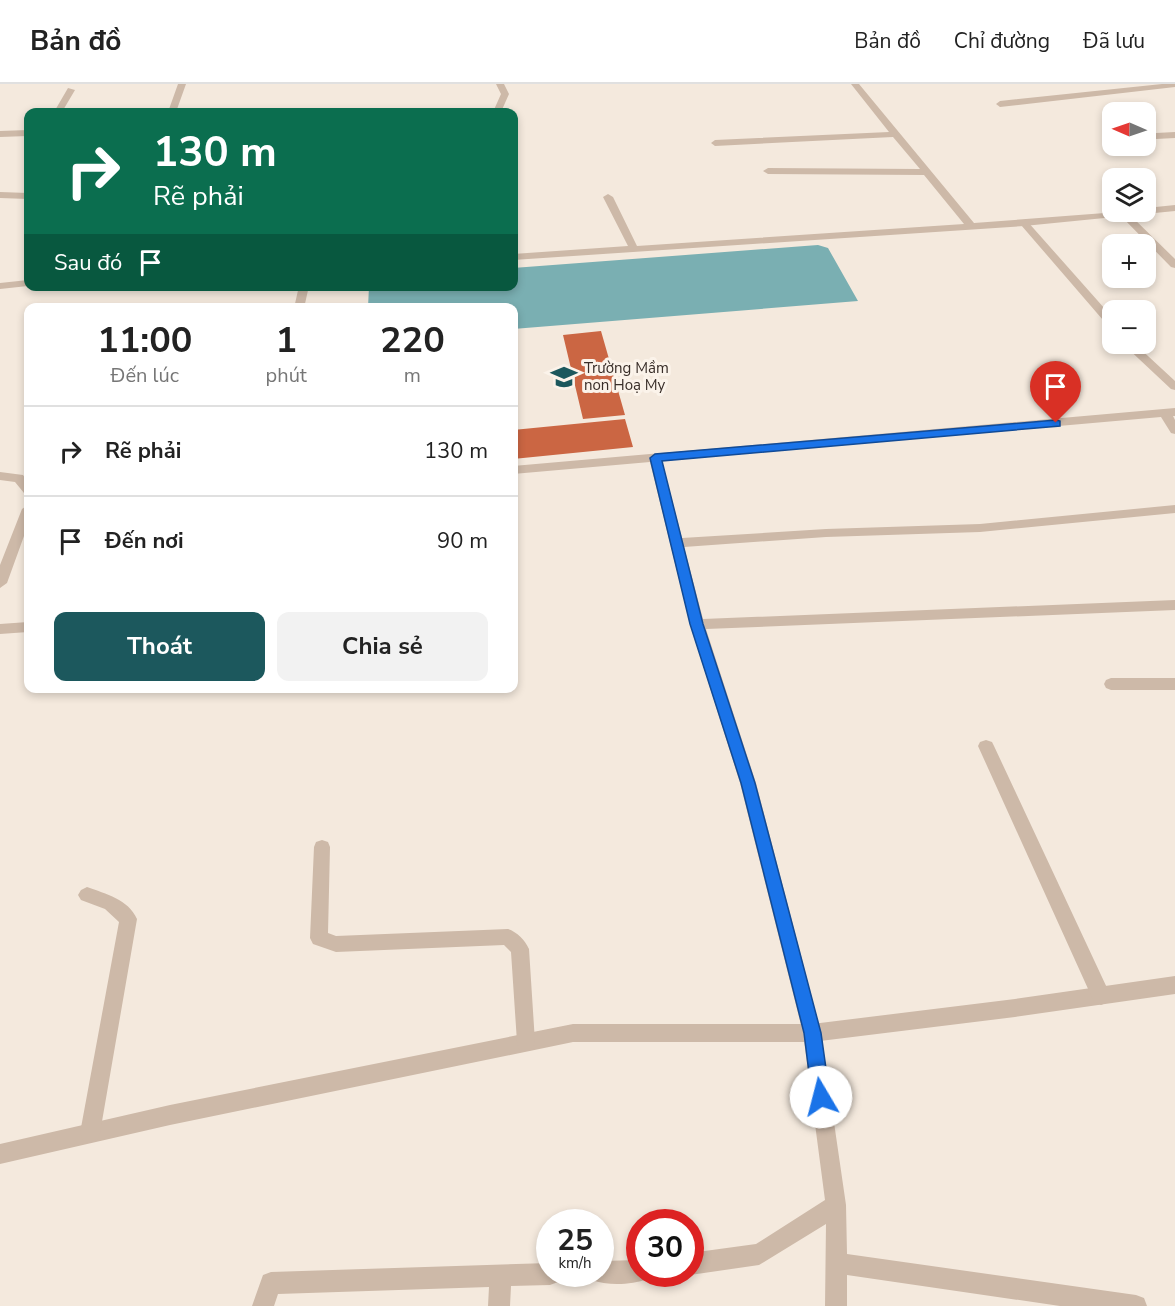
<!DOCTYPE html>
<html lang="vi">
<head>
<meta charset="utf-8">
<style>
  body { margin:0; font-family:"Nunito Sans",sans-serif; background:#f2f2f2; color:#222; height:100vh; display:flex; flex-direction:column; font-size:22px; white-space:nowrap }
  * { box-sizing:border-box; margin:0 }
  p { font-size:20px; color:#767676 }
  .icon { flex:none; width:33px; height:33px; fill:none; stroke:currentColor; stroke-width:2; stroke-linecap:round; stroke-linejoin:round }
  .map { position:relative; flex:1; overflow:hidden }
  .sheet { position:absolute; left:24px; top:219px; width:494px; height:390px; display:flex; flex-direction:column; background:#fff; border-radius:12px; box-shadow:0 3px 9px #0003 }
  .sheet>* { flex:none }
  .banner { position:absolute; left:24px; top:24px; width:494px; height:183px; border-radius:12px; box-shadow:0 3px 9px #0003; background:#0b6e4f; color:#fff; overflow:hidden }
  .needle { width:39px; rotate:272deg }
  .tools { position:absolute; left:1102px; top:18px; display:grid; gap:12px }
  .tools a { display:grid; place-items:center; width:54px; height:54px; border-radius:12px; background:#fff; box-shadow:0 3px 9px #0003; font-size:30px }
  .speed { position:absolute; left:536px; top:1125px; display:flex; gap:12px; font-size:30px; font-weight:700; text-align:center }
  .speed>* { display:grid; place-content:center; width:78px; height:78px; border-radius:50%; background:#fff; box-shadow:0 3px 9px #0003; line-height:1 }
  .speed small { font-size:15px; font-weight:400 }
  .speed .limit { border:9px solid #d22; background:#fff; color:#111 }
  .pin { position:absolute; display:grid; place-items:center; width:51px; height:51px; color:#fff; margin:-62px -26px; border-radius:50% 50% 50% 0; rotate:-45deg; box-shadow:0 0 6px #0007 }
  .pin .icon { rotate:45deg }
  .me { position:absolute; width:66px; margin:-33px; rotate:352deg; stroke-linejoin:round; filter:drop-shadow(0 0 4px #0008) }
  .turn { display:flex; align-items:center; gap:21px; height:126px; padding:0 30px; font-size:27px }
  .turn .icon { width:78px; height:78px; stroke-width:2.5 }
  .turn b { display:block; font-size:42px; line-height:51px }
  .then { display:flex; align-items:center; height:57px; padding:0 30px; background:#0003; gap:12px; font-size:22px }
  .eta { display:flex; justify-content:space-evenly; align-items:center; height:102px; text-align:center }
  .eta b { font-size:36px; font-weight:700; line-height:42px }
  .button { display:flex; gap:12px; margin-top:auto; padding:12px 30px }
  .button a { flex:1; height:69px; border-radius:12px; background:#1c585d; color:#fff; font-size:24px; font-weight:700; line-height:69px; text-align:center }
  .button a+a { background:#f2f2f2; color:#222 }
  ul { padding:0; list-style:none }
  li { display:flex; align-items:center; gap:18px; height:90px; padding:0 30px; border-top:2px solid #e0e0e0 }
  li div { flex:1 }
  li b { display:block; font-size:22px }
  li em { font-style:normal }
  header { display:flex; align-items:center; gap:36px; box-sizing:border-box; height:84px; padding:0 30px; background:#fff; border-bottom:2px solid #e0e0e0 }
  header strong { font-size:28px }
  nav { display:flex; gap:33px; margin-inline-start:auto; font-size:21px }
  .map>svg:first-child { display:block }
  .water { fill:#7aafb2 }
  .building { fill:#cb6643 }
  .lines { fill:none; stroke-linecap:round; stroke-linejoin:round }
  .lane { fill:#cdb9a8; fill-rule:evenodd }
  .street { fill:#cdb9a8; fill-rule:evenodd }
  .route { fill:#1a73e8; stroke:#114b97; stroke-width:1.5 }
  .labels { text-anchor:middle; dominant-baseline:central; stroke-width:6; stroke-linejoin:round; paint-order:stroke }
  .far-poi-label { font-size:15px; fill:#392e29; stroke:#fbf3ea; text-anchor:start }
</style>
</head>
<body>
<header>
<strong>Bản đồ</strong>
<nav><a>Bản đồ</a><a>Chỉ đường</a><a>Đã lưu</a></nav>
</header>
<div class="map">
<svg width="1175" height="1222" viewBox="0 0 1175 1222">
  <rect width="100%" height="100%" fill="#f4e9dd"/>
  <path class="water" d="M818,161L828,164L858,217L513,245V224L368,223L369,203L513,202V184Z"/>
  <path class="building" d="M601,247L625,331L583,335L563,251Z
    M625,335L633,363L513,375V346Z"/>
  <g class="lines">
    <path class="lane" d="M496,0H504L509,10L501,28H493L501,10Z
      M1121,128H1127L1175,175V184L1171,183L1121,132Z
      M1021,137H1027L1113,234V244L1109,243L1021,141Z
      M1123,260H1135L1175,297V306L1171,305Z
      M1175,892V910L1015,933L812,958H573L170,1041L0,1080V1060L170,1021L573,940H812L1015,915Z"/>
    <path class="street" d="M178,0H186L176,28H168Z
      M851,0H859L974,139L1118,128H1146V124L1175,121V127L1024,142L513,176V170L628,162L603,113L608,110L613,113L637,162L964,140L924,91L768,90L763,87L768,84L920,85L893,53L715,62L711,59L715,56L889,48Z
      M1162,0H1175V3L1000,23L996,20L1000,17Z
      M68,4L75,6L62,28H54Z
      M28,46V52L0,53V47Z
      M1175,48V54L1156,55L1152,52L1156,49Z
      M0,108L28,109V115L0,114Z
      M28,196V202L0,205V199Z
      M299,202H309L304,224H294Z
      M1175,324V332H1173L1175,336V350L1171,349L1161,333L662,377L682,454L826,445L980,440L1175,421V429L980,448L826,453L684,463L703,535L1175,516V526L706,545L756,699L821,949L846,1121L847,1170L1136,1211L1144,1214L1147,1222H1060L847,1191V1222H825L826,1140L759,1181L690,1191L687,1190H690V1169L756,1160L825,1116L803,949L740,699L690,540L650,378L513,390V382Z
      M0,388L23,391L28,398V410L24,409L15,398L0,396Z
      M28,421V441L7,499L0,504V481L22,425Z
      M28,538V548L0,550V540Z
      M1111,594H1175V606H1111L1106,604L1104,600L1106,596Z
      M986,656L992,658L994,662L1108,906L1110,912L1108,918L1101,921L1094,918L978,662L980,658Z
      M322,756L328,758L330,763L328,849L336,852L508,845C517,848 525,856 529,865L535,958L533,965L526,967L519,965L517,958L511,868L504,861L336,868L313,860L310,854L314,763L316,758Z
      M87,803C106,810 128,815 137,835L100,1049L97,1056L90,1059L83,1056L80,1049L119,838L105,825L81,816L78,811L81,806Z
      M639,1176V1190H649L647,1195C632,1201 607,1202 592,1196L590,1190H600V1177Z
      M549,1179V1190H561L558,1198L550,1201L511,1202L510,1222H488L489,1203L278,1210L274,1222H252L263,1191L271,1188Z"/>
  </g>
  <path class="route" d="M1056,336L1060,337V342L662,377L703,540L755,699L821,949L830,1013L827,1019L821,1022L815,1019L812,1013L804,949L741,699L690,540L650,374L655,370Z"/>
  <defs>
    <g id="school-bare" transform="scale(2.07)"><path d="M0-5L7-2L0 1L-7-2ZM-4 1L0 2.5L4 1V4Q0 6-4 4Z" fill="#1c585d" stroke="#fbf3ea" stroke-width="2.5" paint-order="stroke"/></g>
  </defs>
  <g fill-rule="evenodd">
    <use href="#school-bare" x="564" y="293"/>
  </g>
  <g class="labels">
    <g class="far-poi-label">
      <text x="584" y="284">Trường Mầm<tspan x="584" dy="17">non Hoạ My</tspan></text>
    </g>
  </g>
</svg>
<div class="tools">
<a><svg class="needle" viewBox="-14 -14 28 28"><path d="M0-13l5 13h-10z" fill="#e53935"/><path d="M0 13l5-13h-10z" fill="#767676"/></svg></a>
<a><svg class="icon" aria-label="layers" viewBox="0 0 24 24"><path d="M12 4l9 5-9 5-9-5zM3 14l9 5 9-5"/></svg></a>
<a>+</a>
<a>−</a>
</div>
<div class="speed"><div>25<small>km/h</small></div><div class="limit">30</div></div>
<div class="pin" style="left:1056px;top:339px;background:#d93025"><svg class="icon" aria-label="arrive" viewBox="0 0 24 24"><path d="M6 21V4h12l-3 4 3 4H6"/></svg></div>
<svg class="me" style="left:821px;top:1013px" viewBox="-20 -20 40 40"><circle r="19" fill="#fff"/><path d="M0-13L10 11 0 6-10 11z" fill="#1a73e8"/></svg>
<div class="banner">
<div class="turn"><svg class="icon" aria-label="right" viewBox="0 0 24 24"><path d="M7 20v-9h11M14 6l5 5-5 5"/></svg><div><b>130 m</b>Rẽ phải</div></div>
<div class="then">Sau đó<svg class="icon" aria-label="arrive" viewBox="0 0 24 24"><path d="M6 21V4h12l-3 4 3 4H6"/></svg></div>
</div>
<section class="sheet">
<div class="eta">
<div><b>11:00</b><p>Đến lúc</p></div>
<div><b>1</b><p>phút</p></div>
<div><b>220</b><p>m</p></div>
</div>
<ul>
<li><svg class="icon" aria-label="right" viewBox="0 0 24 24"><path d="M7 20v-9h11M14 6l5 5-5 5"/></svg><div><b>Rẽ phải</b></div><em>130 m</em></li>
<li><svg class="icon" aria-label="arrive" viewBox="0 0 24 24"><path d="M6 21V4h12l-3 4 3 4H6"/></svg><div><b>Đến nơi</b></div><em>90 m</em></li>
</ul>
<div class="button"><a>Thoát</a><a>Chia sẻ</a></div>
</section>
</div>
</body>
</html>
